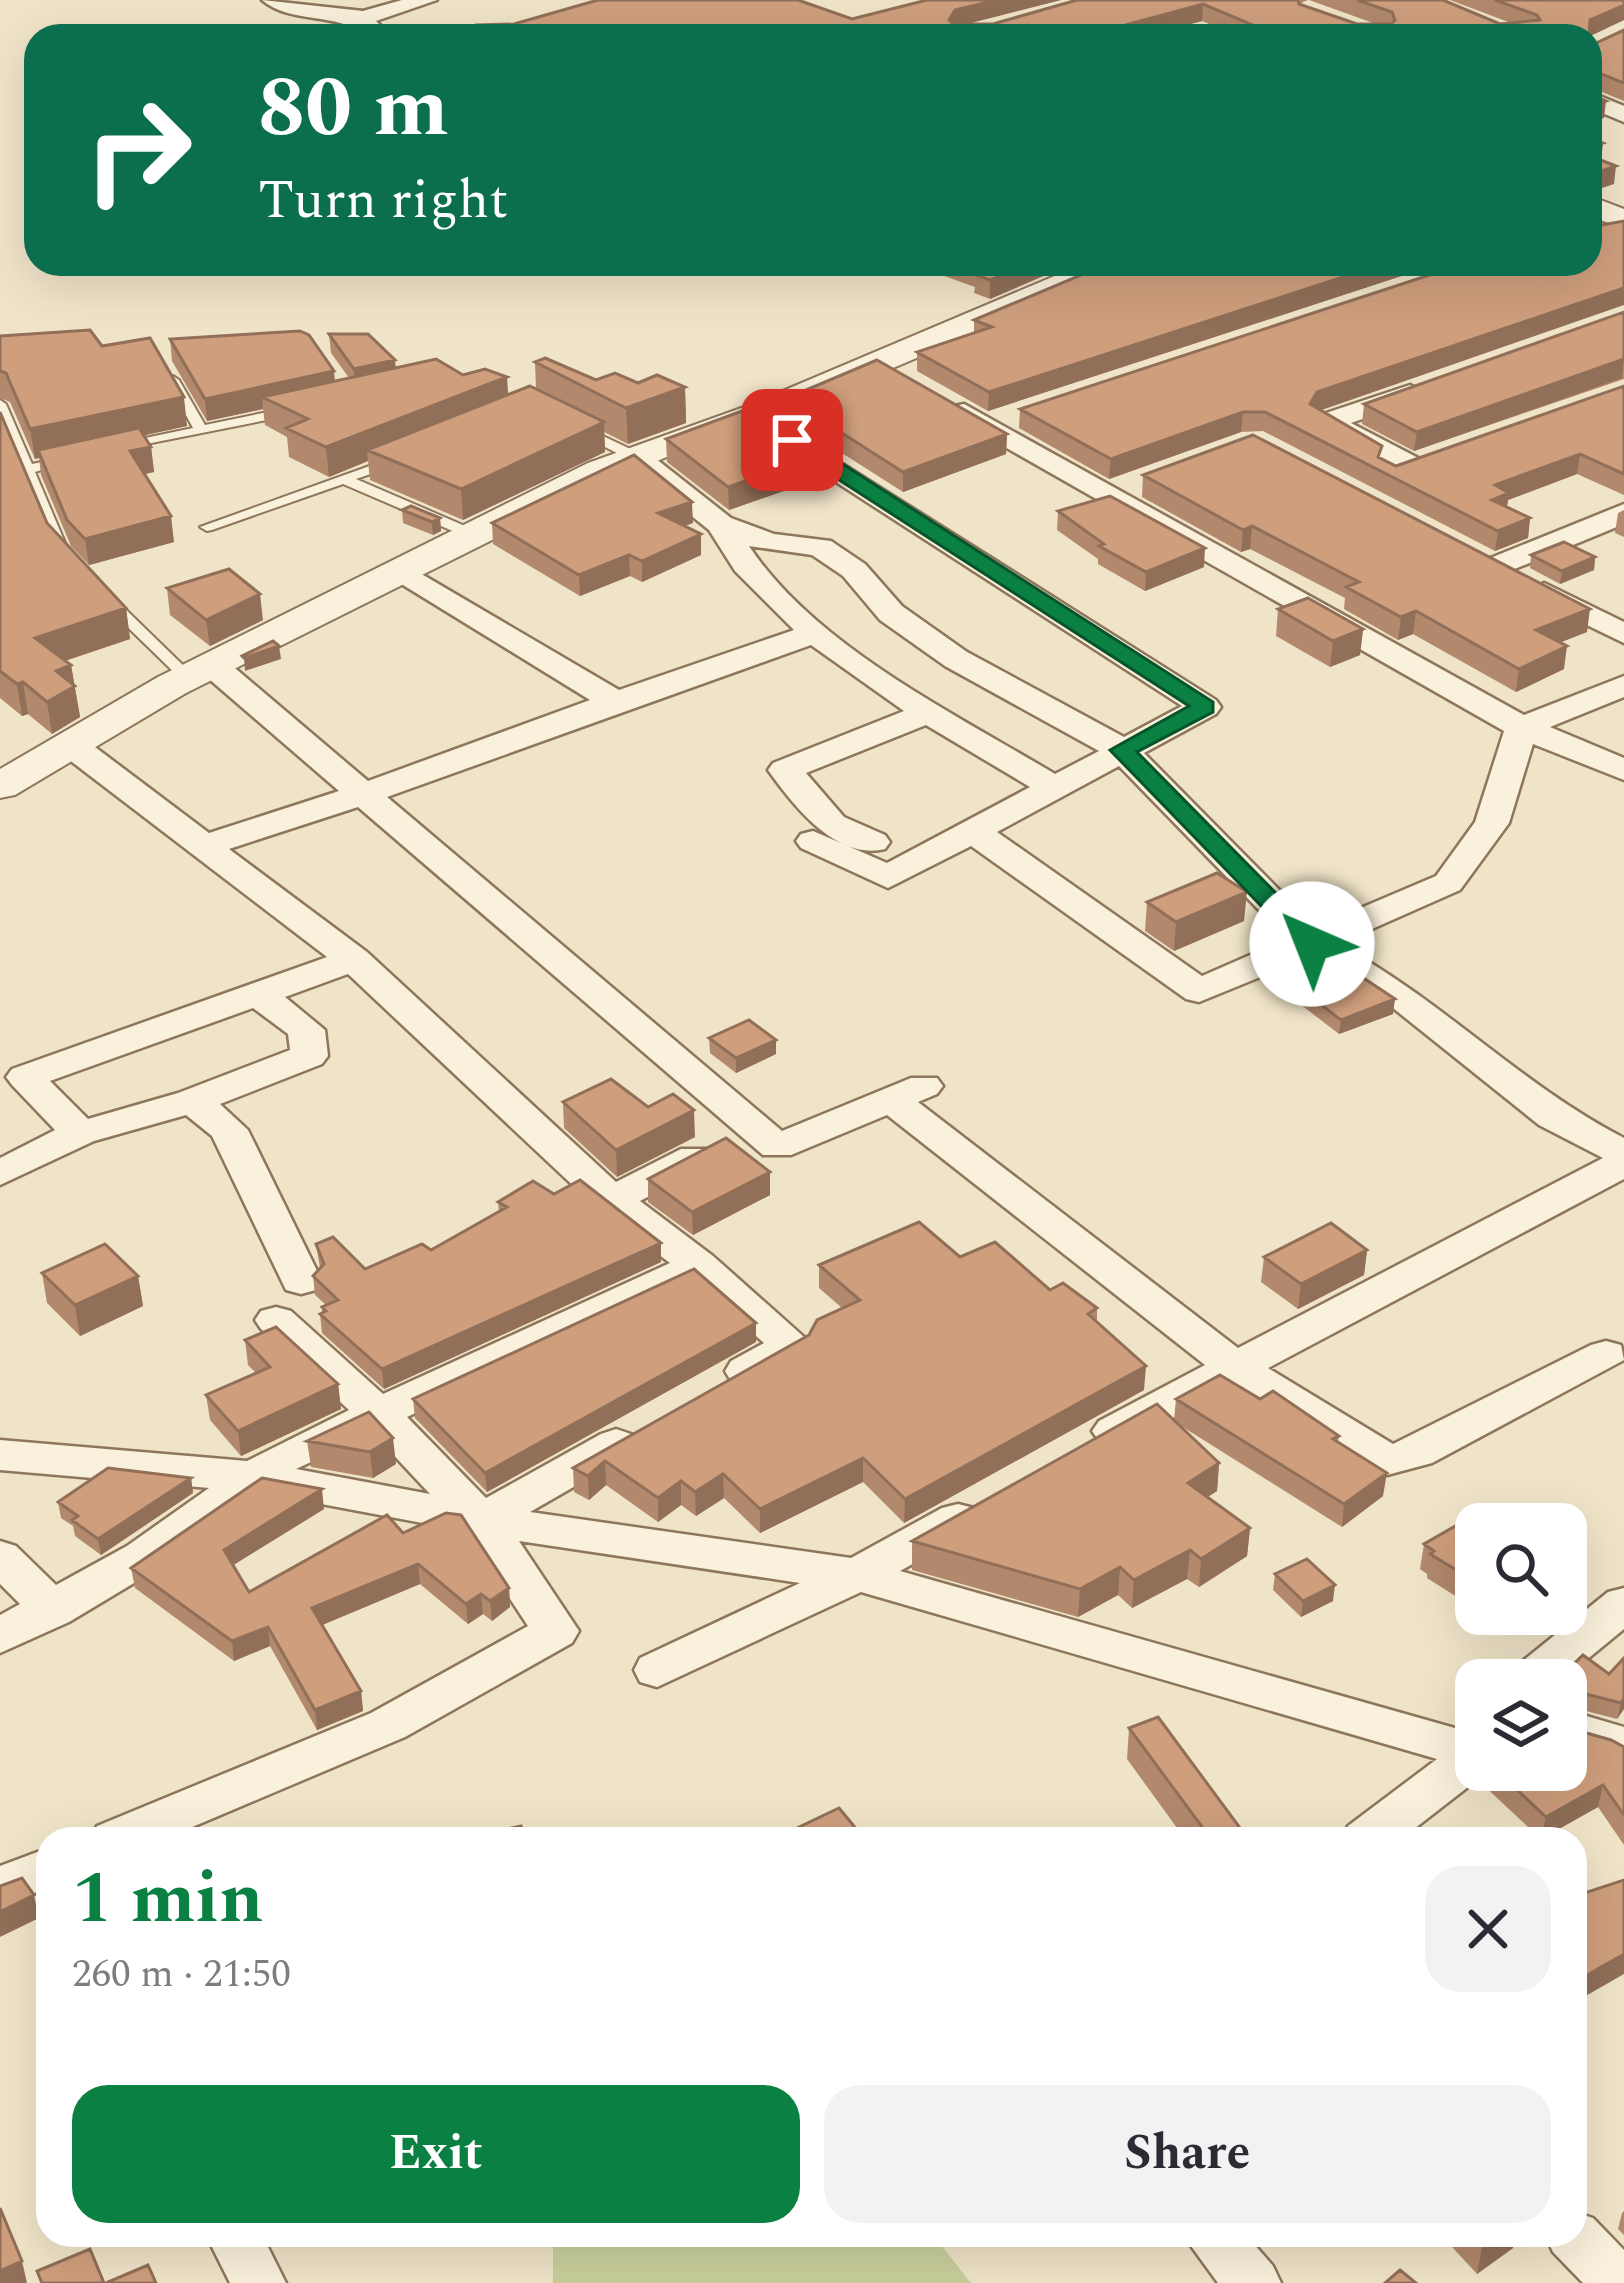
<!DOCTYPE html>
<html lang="en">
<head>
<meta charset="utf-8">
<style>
  body { margin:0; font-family:Spectral,serif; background:#f2f2f3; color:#2b2b33; height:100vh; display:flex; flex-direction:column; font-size:45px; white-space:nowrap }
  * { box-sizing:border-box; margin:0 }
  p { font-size:39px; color:#7c7c81 }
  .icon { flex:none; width:66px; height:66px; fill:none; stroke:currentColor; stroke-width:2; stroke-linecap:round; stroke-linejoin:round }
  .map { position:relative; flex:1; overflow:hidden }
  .sheet { position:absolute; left:36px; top:1827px; width:1551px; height:420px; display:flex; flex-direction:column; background:#fff; border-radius:36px; box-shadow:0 12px 48px #0002 }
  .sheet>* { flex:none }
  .guide { position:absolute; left:24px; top:24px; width:1578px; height:252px; border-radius:36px; box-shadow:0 12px 48px #0002; background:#0b6e4f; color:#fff; overflow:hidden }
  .controls { position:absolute; left:1455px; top:1503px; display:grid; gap:24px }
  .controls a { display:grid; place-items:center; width:132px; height:132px; border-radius:24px; background:#fff; box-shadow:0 12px 48px #0002; font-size:60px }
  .pin { position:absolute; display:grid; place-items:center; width:102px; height:102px; color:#fff; margin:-51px; border-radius:24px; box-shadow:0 6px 18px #0006 }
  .me { position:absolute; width:132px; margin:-66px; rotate:316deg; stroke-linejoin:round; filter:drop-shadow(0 0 9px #0008) }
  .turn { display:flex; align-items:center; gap:42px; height:252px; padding:0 36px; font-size:54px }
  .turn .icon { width:156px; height:156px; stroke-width:2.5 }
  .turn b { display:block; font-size:84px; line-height:102px }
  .round { display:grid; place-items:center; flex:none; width:126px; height:126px; border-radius:36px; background:#f2f2f3 }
  .head { display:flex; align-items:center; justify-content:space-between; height:204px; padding:0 36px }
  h1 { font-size:72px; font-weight:700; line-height:90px; color:#0b8043 }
  .button { display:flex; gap:24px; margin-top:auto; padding:24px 36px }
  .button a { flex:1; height:138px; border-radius:36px; background:#0b8043; color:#fff; font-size:48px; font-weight:700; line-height:138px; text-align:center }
  .button a+a { background:#f2f2f3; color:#2b2b33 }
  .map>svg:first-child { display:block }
  .green { fill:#c9cf9b }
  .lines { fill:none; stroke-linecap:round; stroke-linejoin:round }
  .service-casing { stroke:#8d765c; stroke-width:4 }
  .minor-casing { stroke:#8d765c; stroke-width:5 }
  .tertiary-casing { stroke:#8d765c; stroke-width:4 }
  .service { fill:#faf1dc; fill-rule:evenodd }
  .minor { fill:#faf1dc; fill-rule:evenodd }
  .tertiary { fill:#faf1dc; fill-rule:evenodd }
  .wall { fill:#b2896c }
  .shaded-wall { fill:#916f58 }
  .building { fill:#cf9f7d; stroke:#916f58; stroke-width:3 }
  .route { fill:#0b8043; stroke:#07532c; stroke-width:3 }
</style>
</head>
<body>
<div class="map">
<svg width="1624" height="2283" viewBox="0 0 1624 2283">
  <rect width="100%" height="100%" fill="#f0e4c8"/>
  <path class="green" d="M553,2235H933L971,2283H553Z"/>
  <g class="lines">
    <g class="service-casing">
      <path id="service" d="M173,376L179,380L205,425L287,408L293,412L287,416L121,449V443L193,428L167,380Z
        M0,400L6,404L32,464L64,457L71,461L35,472L66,545L64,548L59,549L52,545L22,473L18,470L20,468L0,420Z
        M586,428L641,454L643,457L636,461L631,460L581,435V429Z
        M389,459L394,460V466L356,479L479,532V538H469L343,484L212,530L207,531L200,527Z
        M113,601L118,602L192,674V680H182L108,608L106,605Z"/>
    </g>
    <g class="minor-casing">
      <path id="minor" d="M262,0L363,11L402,0H437L376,21L391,36H366C336,11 292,25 262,0Z
        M1590,92L1624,106V122L1590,108Z
        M1410,385L1424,393L1420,399L1351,423L1422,460L1426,466L1422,472H1402L1313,422L1317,416Z
        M964,404L1524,715L1624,676V697L1550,727L1624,758V780L1533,744L1509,823L1460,890L1338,944C1441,999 1521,1085 1624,1138V1179L1268,1368L1393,1444L1591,1345L1606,1341L1621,1345L1624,1360L1432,1463L1387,1475L1372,1470L1234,1386L1129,1441L1114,1446L1099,1441L1092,1431L1099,1421L1205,1365L887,1115L791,1155H763L358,807L229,849L367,952L616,1182L681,1149H709L715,1157L709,1165L640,1201L713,1256L813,1345C798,1368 757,1388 731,1381L725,1371L731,1361L764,1343L695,1283L407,1417L486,1498L601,1434L616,1429L631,1434L638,1444L631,1454L530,1512L851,1558L942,1508L958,1504L974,1508L980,1519L974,1530L900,1571L1476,1734V1770H1490L1401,1839H1341L1348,1826L1437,1759L861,1592L657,1687L640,1682L634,1670L640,1658L800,1583L519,1541L579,1631L572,1643L405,1737L164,1839H90L97,1826L371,1713L528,1626L465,1531L263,1493L159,1568L69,1622L0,1653V1615L20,1604L0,1584V1541L16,1546L56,1585L127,1546L209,1488L0,1470V1440L247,1461L349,1410L261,1329L255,1320L261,1311L276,1307L291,1311L383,1394L670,1263L598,1209L348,974L285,997L325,1030L328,1056L322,1064L220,1104L248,1130L322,1281L316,1290L301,1294L286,1290L212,1136L186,1115L94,1141L0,1185V1158L55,1130L12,1085L6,1077L12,1069L327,957L59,752L54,745L59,738H83L209,833L339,791L201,672L196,665L201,658H223L368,781L590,700L390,577L386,571L390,565L401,562L619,690L794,630L735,571L709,530L626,463L622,457L636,448L646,451L731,518L774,534L831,541L865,564L902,606L967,652L1124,737L1182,706L771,440L767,434L771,428L781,425L1216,700L1221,707L1216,714L1144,753L1316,927L1436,876L1475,822L1504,731L954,418L950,412L954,406ZM749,546L812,555L843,576L880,620L945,666L1099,751L1055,774C955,714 815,646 749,546ZM811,645L904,711L773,763L768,770C793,805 836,861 885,849L890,842L885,835L844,817L806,773L926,725L1030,787L887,863L813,831L801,834L796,841L801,848L888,888L971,846L1186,999L1199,1002L1309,957L1373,992L1539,1125L1603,1158L1238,1348L918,1102L937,1094L943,1086L937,1078H911L782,1131L387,797ZM1119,766L1287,939L1202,976L997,832ZM253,1008L288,1034L290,1050L178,1093L88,1119L50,1081ZM373,1433L430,1494L296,1469Z
        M1624,504V524L1505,573L1494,576L1479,567L1483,561Z
        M1544,583L1624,622V643L1533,599L1529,592Z
        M1624,1588V1629L1562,1680H1507L1514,1668L1608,1592Z
        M1566,1710L1624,1727V1763L1566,1746Z
        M48,1848V1888L0,1906V1866Z
        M1575,2212L1593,2218L1624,2250V2283H1583L1553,2252L1545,2235H1575Z
        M206,2235H262L286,2283H230Z
        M1183,2235H1246L1273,2266L1281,2283H1218Z"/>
    </g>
    <g class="tertiary-casing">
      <path id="tertiary" d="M1590,196L1624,209V229L1590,216Z
        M1083,264H1126L1121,271L771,420L717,436L614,479L186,693L15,795L0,798V769L158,677L588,463L747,406Z"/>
    </g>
    <use href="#service" class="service"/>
    <use href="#minor" class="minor"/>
    <use href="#tertiary" class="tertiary"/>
  </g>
  <path class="wall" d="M1061,0L966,24H993L1077,0H1308L1299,4L1357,24H1376L1309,0H1443L1500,24L1511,23L1450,0H1624V20L1590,36H1238L1202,21L1145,36H476L475,25L852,19Z
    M1624,30V101L1592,88L1590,89V43L1594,44Z
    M927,264H1071L990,299L974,293L975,287L933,272V267Z
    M1107,264H1438L988,411L917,371V352L974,333V320Z
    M1624,312V379L1414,451L1362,424L1364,404Z
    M329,334L396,368L463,375L508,395L536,389L535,362L596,380L685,387L686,423L628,444L604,432L605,452L463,520L370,480L368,461L329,477L289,457L287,437L265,425L263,409L207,421L172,361L170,339L334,381L349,378L331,353Z
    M0,336L102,346L187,426L144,435L151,447L154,472L145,474L174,542L89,565L71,546L41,475L39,458L35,459L10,402L0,398Z
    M1624,386V495L1577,474L1508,500L1507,507L1530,518L1528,538L1495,551L1263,431L1241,432L1109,479L1019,428L1020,409L1321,410L1381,459L1396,466Z
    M787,398L1007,434L1006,454L903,492L787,418Z
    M0,412L47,523L126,608L130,639L65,661L71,665L80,717L52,734L28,714L22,716L0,698Z
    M666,439L821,478L729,510L667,462Z
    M1143,475L1587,632L1561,642L1564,669L1516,692L1413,634L1398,640L1344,609L1345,598L1250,549L1241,552L1142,497Z
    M402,510L440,518L441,531L433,535L403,523Z
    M1624,510V537L1615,533L1618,513Z
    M1058,511L1204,567L1145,591L1098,564V559L1057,530Z
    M492,523H693L684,526L701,534V555L642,582L630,576L580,596L493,544Z
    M1531,555L1595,557L1594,570L1560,584L1530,568Z
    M167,588L263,620L210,646L170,615Z
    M1278,609L1363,629L1360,655L1330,667L1276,636Z
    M1147,902L1244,921L1174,951L1145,931Z
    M1302,990L1393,1014L1339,1034L1300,1004Z
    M709,1038L776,1040V1054L736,1073L710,1053Z
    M563,1102L695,1137L617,1177L564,1128Z
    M648,1179L770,1195L693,1235L648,1202Z
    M554,1194L661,1243V1262L384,1389L322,1333L320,1314L322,1313V1307L326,1305L315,1295L313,1276L320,1268L316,1244L365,1269L431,1250L499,1212L498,1202Z
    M1367,1250L1364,1275L1298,1309L1261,1282L1264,1257Z
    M960,1257L1097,1308V1322L1144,1390L904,1523L863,1482L760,1533L724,1498L696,1516L681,1505L658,1522L606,1485L589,1500L574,1492L573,1468L809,1335L842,1308L819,1288V1265Z
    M42,1273L138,1276L143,1306L80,1336L47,1303Z
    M245,1340L338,1384L341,1409L241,1456L210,1420L206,1395L256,1373L248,1365Z
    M756,1342L487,1492L415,1418L413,1399Z
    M1176,1399H1260L1339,1436L1338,1442L1383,1496L1342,1527L1178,1424L1219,1463L1217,1491L1207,1497L1250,1528L1247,1556L1199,1587L1187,1579L1132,1608L1118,1595L1078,1617L912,1570V1541L1174,1420Z
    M369,1412L396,1464L373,1478L311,1467L307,1441Z
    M191,1478L193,1493L101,1555L75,1536L73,1526L61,1518L58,1502Z
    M324,1509L233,1565L249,1592L403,1533L509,1588L510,1607L492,1621L483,1614L468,1624L420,1584L322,1625L361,1691L363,1711L317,1730L270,1646L234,1661L135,1588L131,1568Z
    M1476,1524V1609L1427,1578V1574L1420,1569L1424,1544Z
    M1275,1574L1333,1601L1301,1617L1273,1590Z
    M1609,1674L1624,1709L1617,1719L1567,1706L1566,1707V1680Z
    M1129,1728L1246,1836V1839H1185L1127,1759Z
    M1569,1728L1624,1747V1845L1598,1807L1541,1839L1481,1783L1483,1770H1566Z
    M1624,2211V2235L1618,2229L1622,2213Z
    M1441,2235H1515L1513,2248L1477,2274Z"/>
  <path class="shaded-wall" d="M997,0H1061L955,27L949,20L955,10Z
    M1203,4L1202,21L1145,36H1085Z
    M1624,5V20L1590,36V20Z
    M1606,101L1604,118L1590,122V106Z
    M1603,143L1601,161L1590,164V147Z
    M1616,166L1614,184L1590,192V175Z
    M1029,264H1071L990,299V280Z
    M1383,264H1438L988,411L989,392Z
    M1624,288V305L1316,412L1310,404L1317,392Z
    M1624,359L1622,378L1414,451L1417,432Z
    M395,360L397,379L356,388L354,369Z
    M334,371L336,393L262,397L263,409L207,421L205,399Z
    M507,377L509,406L367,450L368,461L329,477L326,447Z
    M685,387L686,423L628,444L626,408Z
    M184,397L187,426L41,458L38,450L39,458L35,459L30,429Z
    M1243,412L1241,432L1109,479L1111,459Z
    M604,422L605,452L463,520L461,489Z
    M1007,434L1006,454L903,492V472Z
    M151,447L154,472L134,476L130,451Z
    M1580,454L1577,474L1508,500L1506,513L1490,520L1495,485Z
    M821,455V478L729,510L728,487Z
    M692,502L693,523L659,535L658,513Z
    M171,516L174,542L89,565L85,539Z
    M440,518L441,531L433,535L432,522Z
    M1530,518L1528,538L1495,551L1498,531Z
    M1252,526L1250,549L1241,552L1243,530Z
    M701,534V555L642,582V561Z
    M1205,548L1204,567L1145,591L1146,572Z
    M629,555L630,576L580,596L579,575Z
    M1595,557L1594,570L1560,584L1562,571Z
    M260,594L263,620L210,646L206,620Z
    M126,608L130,639L40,669L35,638Z
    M1590,609L1587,632L1533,653L1536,630Z
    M1416,611L1413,634L1398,640L1401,617Z
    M1363,629L1360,655L1330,667L1333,641Z
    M279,646L281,659L245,671L244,658Z
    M1567,646L1564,669L1516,692L1519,669Z
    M71,665L80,717L52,734L47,702L56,671Z
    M23,682L28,714L22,716L17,684Z
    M1247,892L1244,921L1174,951L1176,922Z
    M1395,999L1393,1014L1339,1034L1341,1020Z
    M776,1040V1054L736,1073V1058Z
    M694,1110L695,1137L617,1177L616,1150Z
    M770,1172V1195L693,1235L692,1212Z
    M661,1243V1262L384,1389L382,1369Z
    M1367,1250L1364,1275L1298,1309L1301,1284Z
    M138,1276L143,1306L80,1336L75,1305Z
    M756,1323V1342L487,1492L485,1473Z
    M1146,1366L1144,1390L904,1523L905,1499Z
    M338,1384L341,1409L241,1456L238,1431Z
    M393,1438L396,1464L373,1478L370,1452Z
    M863,1458V1482L760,1533V1509Z
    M605,1461L606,1485L589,1500L588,1476Z
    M1219,1463L1217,1491L1186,1511L1188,1483Z
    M1387,1473L1383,1496L1342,1527L1344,1504Z
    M723,1474L724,1498L696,1516L695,1492Z
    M191,1478L193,1493L101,1555L98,1539Z
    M681,1481V1505L658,1522V1498Z
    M322,1489L324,1509L227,1569L224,1550Z
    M1250,1528L1247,1556L1199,1587L1201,1559Z
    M1190,1550L1187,1579L1132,1608L1134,1580Z
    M418,1564L420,1584L315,1628L312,1608Z
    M1120,1567L1118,1595L1078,1617L1080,1589Z
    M1335,1585L1333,1601L1301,1617L1303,1601Z
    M509,1588L510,1607L492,1621L490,1601Z
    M481,1594L483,1614L468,1624L466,1604Z
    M268,1627L270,1646L234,1661L232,1641Z
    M361,1691L363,1711L317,1730L315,1710Z
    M1624,1698V1709L1617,1719L1621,1703Z
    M1603,1785L1598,1807L1541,1839L1546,1817Z
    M34,1895L39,1918L0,1937V1912Z
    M1624,1954V1974L1575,2002V1982Z
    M1493,2235H1515L1513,2248L1477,2274L1483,2242Z
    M22,2261L27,2283H0V2271Z"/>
  <path class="building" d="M598,0H798L852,19L927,0H997L955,10L949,20L953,24H993L1077,0H1298L1299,4L1357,24H1391L1395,20L1392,12L1357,0H1443L1500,24L1540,20L1537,15L1495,0H1624V5L1590,20L1589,36H1279L1203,4L1085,36H501L475,25L514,24Z
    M1624,30V83L1594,71L1590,74V43L1594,44Z
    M1590,94L1606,101L1590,106Z
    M1590,137L1603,143L1590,147Z
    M1590,156L1616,166L1590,175Z
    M1624,221V288L1317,392L1310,404L1382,446L1378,457L1396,466L1624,386V474L1580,454L1495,485L1509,493L1492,500L1530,518L1498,531L1265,412H1243L1111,459L1020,409L1463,264H1590V227Z
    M963,264H1029L990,280L975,275L983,271Z
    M1107,264H1383L989,392L917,352L992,327L974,320Z
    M1624,312V359L1417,432L1364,404Z
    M90,330L102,346L150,338L184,397L30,429L6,373L0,371V336Z
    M300,331L309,335L334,371L205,399L170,339Z
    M329,334H368L395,360L354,369Z
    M545,358L596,380L615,373L638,383L657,375L685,387L626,408L535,362Z
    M436,359L463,375L485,369L507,377L326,447L286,428L308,419L262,397Z
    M877,360L1007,434L903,472L787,398Z
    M530,386L604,422L461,489L367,450Z
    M750,408L821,455L728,487L666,439Z
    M0,412L47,523L126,608L35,638L71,665L56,671L75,686L47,702L23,682L17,684L0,671Z
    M139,428L151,447L130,451L171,516L85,539L67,520L38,450Z
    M1253,435L1590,609L1536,630L1567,646L1519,669L1416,611L1401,617L1346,587L1359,582L1252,526L1243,530L1143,475Z
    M634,455L692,502L658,513L701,534L642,561L629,555L579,575L492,523Z
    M1110,496L1205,548L1146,572L1099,546L1104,544L1058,511Z
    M411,506L440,518L432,522L402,510Z
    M1564,542L1595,557L1562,571L1531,555Z
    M229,569L260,594L206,620L167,588Z
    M1308,598L1363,629L1333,641L1278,609Z
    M273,641L279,646L244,658L242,656Z
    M1217,873L1247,892L1176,922L1147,902Z
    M1353,971L1395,999L1341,1020L1302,990Z
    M749,1020L776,1040L736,1058L709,1038Z
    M611,1079L648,1107L673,1094L694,1110L616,1150L563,1102Z
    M726,1138L770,1172L692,1212L648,1179Z
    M580,1180L661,1243L382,1369L320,1314L326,1311L322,1307L338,1300L313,1276L324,1264L316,1244L333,1237L365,1269L422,1244L431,1250L507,1207L498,1202L533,1181L554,1194Z
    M919,1222L960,1257L995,1242L1050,1290L1063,1283L1097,1308L1088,1314L1146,1366L905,1499L863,1458L760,1509L723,1474L695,1492L681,1481L658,1498L605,1461L588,1476L573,1468L809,1335L817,1320L860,1300L819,1265Z
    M1331,1223L1367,1250L1301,1284L1264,1257Z
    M105,1244L138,1276L75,1305L42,1273Z
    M694,1269L756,1323L485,1473L413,1399Z
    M276,1327L338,1384L238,1431L206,1395L270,1367L245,1340Z
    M1220,1375L1260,1399L1273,1391L1339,1436L1333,1439L1387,1473L1344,1504L1176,1399Z
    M1157,1404L1219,1463L1188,1483L1250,1528L1201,1559L1190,1550L1134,1580L1120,1567L1080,1589L912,1541Z
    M369,1412L393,1438L370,1452L307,1441Z
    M108,1468L191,1478L98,1539L72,1520L78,1516L58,1502Z
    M262,1478L322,1489L224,1550L249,1592L387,1515L403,1533L446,1513L461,1515L509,1588L490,1601L481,1594L466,1604L418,1564L312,1608L361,1691L315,1710L268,1627L232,1641L131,1568Z
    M1478,1513L1493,1524H1476V1582L1430,1554L1434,1551L1424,1544Z
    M1307,1559L1335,1585L1303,1601L1275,1574Z
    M1583,1655L1609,1674L1624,1658V1698L1621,1703L1570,1690L1566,1694V1680H1557Z
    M1566,1714L1569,1728L1611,1740L1624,1747V1815L1603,1785L1546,1817L1496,1770H1566Z
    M1158,1717L1246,1836L1238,1839H1211L1129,1728Z
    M839,1808L863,1837L858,1839H803L795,1829Z
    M521,1826L525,1839H471L470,1837Z
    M22,1878L34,1895L0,1912V1886Z
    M1624,1880V1954L1575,1982V1896Z
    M0,2208L22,2261L0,2271Z
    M1476,2235H1493L1483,2242Z
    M90,2249L104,2283H42L37,2271Z
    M148,2265L156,2283H106Z
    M1400,2270L1416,2283H1385Z"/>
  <path class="route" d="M785,436H799L1213,702V712L1137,752L1321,939L1325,944L1321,949H1303L1110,750L1189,706L785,445Z"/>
</svg>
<div class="controls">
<a><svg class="icon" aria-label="search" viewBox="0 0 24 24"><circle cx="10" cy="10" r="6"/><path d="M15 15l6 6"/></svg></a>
<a><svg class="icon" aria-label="layers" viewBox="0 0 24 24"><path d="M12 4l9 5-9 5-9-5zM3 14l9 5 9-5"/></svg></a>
</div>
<div class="pin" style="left:792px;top:440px;background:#d93025"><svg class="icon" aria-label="arrive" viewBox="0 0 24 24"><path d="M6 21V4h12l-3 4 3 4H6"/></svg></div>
<svg class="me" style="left:1312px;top:944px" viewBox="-20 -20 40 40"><circle r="19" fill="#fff"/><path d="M0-13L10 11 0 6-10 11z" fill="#0b8043"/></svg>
<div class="guide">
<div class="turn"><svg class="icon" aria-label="right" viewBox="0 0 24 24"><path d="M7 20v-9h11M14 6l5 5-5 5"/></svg><div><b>80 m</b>Turn right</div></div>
</div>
<section class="sheet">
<div class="head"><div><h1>1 min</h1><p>260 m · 21:50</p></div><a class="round"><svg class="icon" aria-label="close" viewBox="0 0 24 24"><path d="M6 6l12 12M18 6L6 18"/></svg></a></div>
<div class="button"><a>Exit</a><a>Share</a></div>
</section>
</div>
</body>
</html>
